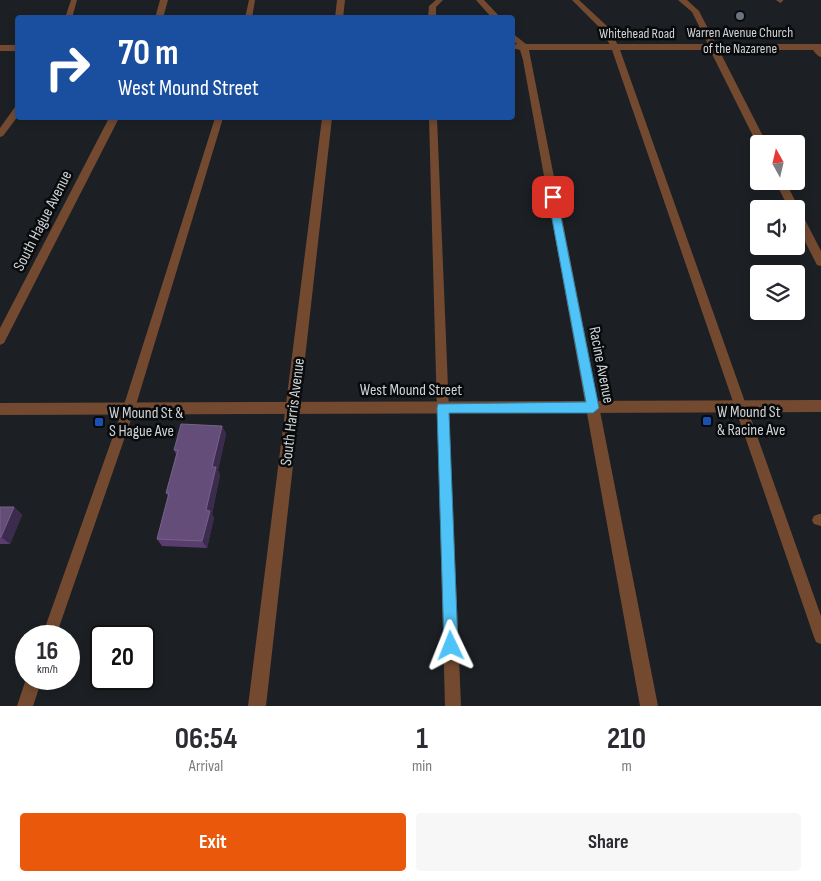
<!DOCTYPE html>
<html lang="en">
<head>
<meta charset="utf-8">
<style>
  body { margin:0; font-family:"Sofia Sans Condensed",sans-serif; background:#f7f7f7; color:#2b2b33; height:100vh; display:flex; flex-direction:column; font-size:19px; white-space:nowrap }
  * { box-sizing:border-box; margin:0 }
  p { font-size:16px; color:#7c7c81 }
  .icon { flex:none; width:28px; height:28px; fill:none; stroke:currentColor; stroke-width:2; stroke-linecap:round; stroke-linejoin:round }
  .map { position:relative; height:706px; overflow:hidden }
  .side { display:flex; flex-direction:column; background:#fff; flex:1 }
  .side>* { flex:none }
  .guide { position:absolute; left:15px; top:15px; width:500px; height:105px; border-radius:5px; box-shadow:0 2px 8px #0003; background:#1a4fa0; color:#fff; overflow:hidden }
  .needle { width:32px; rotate:352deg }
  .tools { position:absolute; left:750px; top:135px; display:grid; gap:10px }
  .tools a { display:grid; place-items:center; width:55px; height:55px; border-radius:5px; background:#fff; box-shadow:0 2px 8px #0003; font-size:25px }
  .speed { position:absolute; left:15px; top:625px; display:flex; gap:10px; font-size:25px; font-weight:700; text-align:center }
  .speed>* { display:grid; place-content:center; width:65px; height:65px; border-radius:50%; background:#fff; box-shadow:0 2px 8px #0003; line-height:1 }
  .speed small { font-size:12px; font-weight:400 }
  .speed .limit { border:2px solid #111; border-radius:8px; background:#fff; color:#111 }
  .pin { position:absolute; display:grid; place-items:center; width:42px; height:42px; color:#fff; margin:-21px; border-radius:10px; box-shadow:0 2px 8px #0006 }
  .me { position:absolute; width:55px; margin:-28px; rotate:358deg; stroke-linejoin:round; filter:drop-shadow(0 0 4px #0008) }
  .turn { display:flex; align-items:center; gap:18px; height:105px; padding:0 20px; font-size:22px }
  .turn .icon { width:65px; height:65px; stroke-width:2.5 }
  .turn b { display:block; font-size:35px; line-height:42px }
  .eta { display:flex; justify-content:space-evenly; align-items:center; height:85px; text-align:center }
  .eta b { font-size:30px; font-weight:700; line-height:35px }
  .cta { display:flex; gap:10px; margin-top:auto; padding:10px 20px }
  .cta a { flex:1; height:58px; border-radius:5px; background:#ea580c; color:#fff; font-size:20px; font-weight:700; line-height:58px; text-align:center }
  .cta a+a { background:#f7f7f7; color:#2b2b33 }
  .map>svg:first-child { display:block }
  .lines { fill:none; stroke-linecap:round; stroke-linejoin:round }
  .service { fill:#734a30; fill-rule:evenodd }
  .minor { fill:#734a30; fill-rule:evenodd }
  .tertiary { fill:#734a30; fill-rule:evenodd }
  .wall { fill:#593d6f }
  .shaded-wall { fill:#3b2b4d }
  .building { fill:#654d7a; stroke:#766288 }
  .route { fill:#4fc3f7; stroke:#337fa1 }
  .worship-dot { fill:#6b7280; stroke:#080a0c; stroke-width:2 }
  .transit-dot { fill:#1a4fb4; stroke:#080a0c; stroke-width:2 }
  .labels { text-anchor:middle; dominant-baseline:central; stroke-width:5; stroke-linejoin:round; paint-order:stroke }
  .far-poi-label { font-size:14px; fill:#ced2d5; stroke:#080a0c }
  .far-street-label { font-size:14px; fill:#ced2d5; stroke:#080a0c }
  .street-label { font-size:16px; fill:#ced2d5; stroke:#080a0c }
  .poi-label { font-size:16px; fill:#ced2d5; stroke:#080a0c; text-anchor:start }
</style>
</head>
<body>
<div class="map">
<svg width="821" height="706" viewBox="0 0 821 706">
  <rect width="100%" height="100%" fill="#1c2025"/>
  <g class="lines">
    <path class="service" d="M71,0H77L72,18H65Z
      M249,0H255L252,18H245Z
      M436,0H443L436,7V18H428L429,6Z
      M572,0H579L608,27L619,47L821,616V644L816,642L814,637L611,47L602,30Z
      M776,0H783V1L780,3Z
      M812,45H818L821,50V57C817,56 811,49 812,45Z
      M15,107H18V116L3,136L0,137V128Z
      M215,118H223L135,408L56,636H42L123,408Z
      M429,118H437L461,706H445Z
      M819,514H821V526L814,524L812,520L814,516Z
      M26,679H42L33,706H17Z"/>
    <path class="minor" d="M337,0H345L343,18H335Z
      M476,0H484L501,18H492Z
      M678,0H687L699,11L716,44H821V50H719L767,144H759V146L757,144L710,50H529L658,706H640L523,60L520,50L512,48L513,45L517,44L512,40V33L526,44H708L692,12Z
      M0,45H18V51H0Z
      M322,118H332L266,706H248Z
      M775,181H785L821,251V266L817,265L796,224V209H789Z"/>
    <path class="tertiary" d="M160,0H168L163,18H155Z
      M109,118H119L4,343L0,345V328Z
      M821,400V412L0,415V403Z"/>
  </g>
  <path class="wall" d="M222,426L226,434L218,470L220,475L212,514L214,518L207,548L162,546L157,539L168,496L166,493L176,454L174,450Z
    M0,507H14L22,515L10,544H0Z"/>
  <path class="shaded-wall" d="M222,426L226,434L218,470L220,475L212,514L214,518L207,548L202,541L212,467Z
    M14,507L22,515L10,544L1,537Z"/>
  <path class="building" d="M181,424L222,426L212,467H216L206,510L210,511L202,541L157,539L169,493H166L178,450H174Z
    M0,507H14L1,537H0Z"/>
  <path class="route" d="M553,194L557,197L599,408L593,413H449L458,646L456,652L451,654L446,652L444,646L437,408L438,404L586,402L548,197Z"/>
  <circle class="worship-dot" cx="740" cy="16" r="5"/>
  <g class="transit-dot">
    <rect x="702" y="416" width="10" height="10" rx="2.5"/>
    <rect x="94" y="417" width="10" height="10" rx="2.5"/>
  </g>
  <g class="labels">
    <g class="far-poi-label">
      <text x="740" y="32">Warren Avenue Church<tspan x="740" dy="16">of the Nazarene</tspan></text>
    </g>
    <g class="far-street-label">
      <text x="637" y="33">Whitehead Road</text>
    </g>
    <g class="street-label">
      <text transform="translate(43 221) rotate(-63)">South Hague Avenue</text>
      <text transform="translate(601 365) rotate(79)">Racine Avenue</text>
      <text x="411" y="390">West Mound Street</text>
      <text transform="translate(293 412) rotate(-83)">South Harris Avenue</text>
    </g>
    <g class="poi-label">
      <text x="717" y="412">W Mound St<tspan x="717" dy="18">&amp; Racine Ave</tspan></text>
      <text x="109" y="413">W Mound St &amp;<tspan x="109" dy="18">S Hague Ave</tspan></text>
    </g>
  </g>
</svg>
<div class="tools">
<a><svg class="needle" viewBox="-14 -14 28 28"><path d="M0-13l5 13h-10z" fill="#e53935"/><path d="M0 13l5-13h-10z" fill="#7c7c81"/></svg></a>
<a><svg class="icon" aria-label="sound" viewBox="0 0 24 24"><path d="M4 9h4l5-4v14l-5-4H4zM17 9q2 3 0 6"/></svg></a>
<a><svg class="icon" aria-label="layers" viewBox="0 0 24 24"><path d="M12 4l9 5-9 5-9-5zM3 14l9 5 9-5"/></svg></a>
</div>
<div class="speed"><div>16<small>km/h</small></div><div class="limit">20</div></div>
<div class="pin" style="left:553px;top:197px;background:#d93025"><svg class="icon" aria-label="arrive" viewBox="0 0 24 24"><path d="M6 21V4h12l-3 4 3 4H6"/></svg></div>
<svg class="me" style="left:451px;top:646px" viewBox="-20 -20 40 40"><path d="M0-17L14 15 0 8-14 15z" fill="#4fc3f7" stroke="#fff" stroke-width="4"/></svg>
<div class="guide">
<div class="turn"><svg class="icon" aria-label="right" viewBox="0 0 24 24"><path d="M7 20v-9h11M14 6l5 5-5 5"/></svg><div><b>70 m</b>West Mound Street</div></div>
</div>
</div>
<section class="side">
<div class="eta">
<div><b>06:54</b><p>Arrival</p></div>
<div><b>1</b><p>min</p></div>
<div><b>210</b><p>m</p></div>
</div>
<div class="cta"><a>Exit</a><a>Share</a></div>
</section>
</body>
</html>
